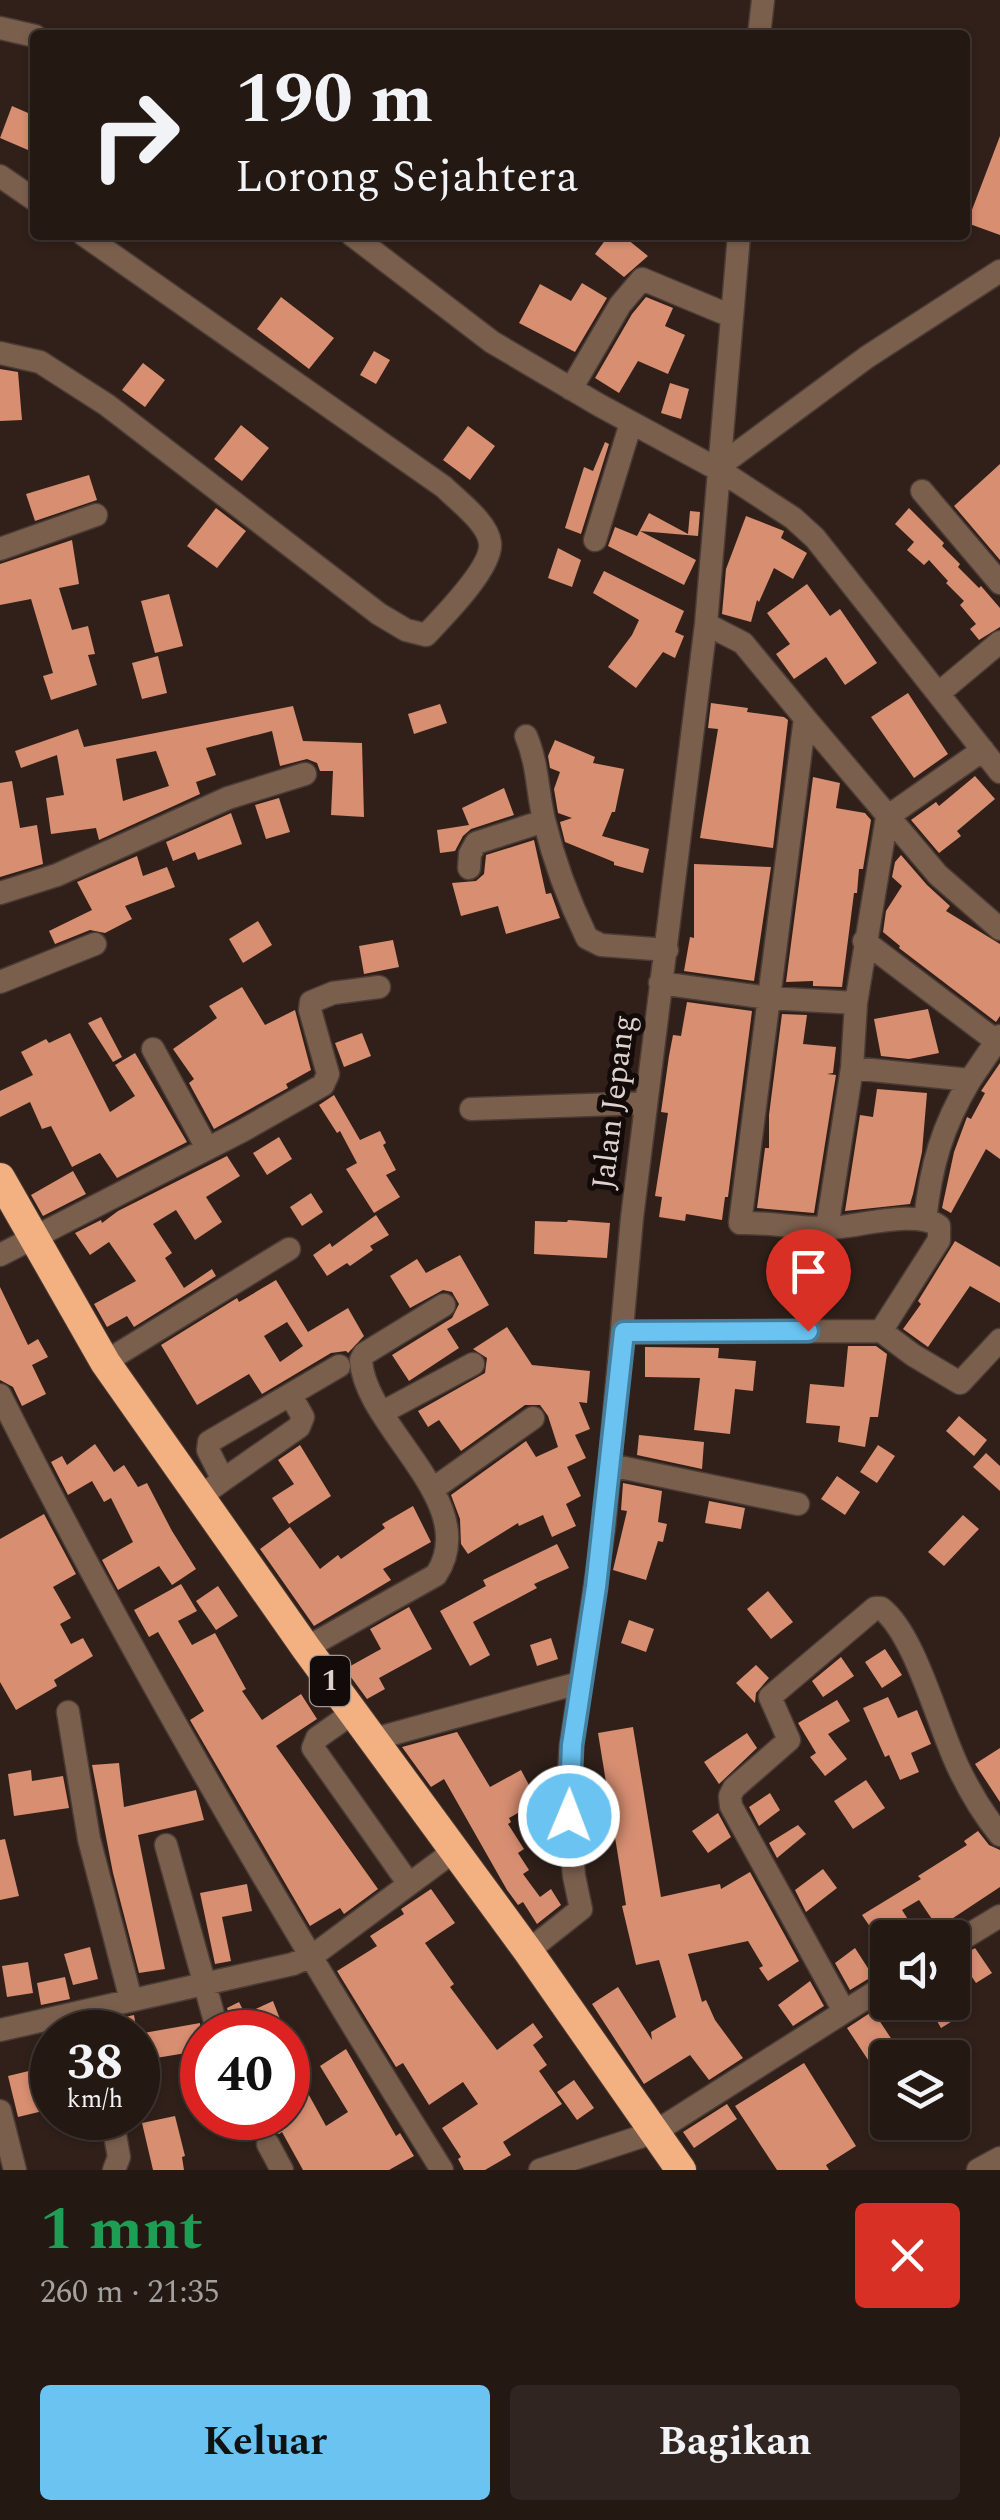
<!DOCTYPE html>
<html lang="id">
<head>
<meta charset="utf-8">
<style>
  body { margin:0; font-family:Spectral,serif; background:#302521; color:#f1f3f6; height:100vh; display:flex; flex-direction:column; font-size:38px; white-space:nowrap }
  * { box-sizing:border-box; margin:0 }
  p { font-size:32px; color:#a3a0a0 }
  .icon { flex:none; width:55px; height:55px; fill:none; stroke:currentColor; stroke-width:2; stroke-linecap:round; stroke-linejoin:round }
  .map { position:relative; height:2170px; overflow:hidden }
  .side { display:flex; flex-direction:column; background:#241813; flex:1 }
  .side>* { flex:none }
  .banner { position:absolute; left:30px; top:30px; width:940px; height:210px; border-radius:10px; box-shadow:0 2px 8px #0004,0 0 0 2px #413733; background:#241813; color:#f1f3f6; overflow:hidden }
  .fabs { position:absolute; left:870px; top:1920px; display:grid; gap:20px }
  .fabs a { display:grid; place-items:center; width:100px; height:100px; border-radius:10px; background:#241813; box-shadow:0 2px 8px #0004,0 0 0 2px #413733; font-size:50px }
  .speed { position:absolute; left:30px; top:2010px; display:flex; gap:20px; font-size:50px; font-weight:700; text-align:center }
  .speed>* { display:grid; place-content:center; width:130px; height:130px; border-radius:50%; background:#241813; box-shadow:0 2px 8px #0004,0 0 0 2px #413733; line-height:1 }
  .speed small { font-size:25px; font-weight:400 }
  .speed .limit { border:15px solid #d22; background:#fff; color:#111 }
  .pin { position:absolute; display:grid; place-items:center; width:85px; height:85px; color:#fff; margin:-102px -42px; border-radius:50% 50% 50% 0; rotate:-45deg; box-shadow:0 0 10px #0007 }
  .pin .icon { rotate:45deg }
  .me { position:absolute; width:110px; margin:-55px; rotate:1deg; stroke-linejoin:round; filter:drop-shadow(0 0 8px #0008) }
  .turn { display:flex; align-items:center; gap:35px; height:210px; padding:0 40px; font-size:45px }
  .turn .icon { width:130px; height:130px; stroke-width:2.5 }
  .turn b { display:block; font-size:70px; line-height:85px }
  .round { display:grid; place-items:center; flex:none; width:105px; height:105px; border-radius:10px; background:#302521 }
  .summary { display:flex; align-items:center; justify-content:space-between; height:170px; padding:0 40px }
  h1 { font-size:60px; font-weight:700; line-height:75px; color:#1e9e55 }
  .button { display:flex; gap:20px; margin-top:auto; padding:20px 40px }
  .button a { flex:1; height:115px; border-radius:10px; background:#6ac3f1; color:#111; font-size:40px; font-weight:700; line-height:115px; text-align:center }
  .button a+a { background:#302521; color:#f1f3f6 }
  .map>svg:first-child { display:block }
  .building { fill:#d78e71; fill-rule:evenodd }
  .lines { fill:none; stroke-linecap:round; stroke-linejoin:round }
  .minor-casing { stroke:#4c3c36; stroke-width:25 }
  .highway-casing { stroke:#4c3c36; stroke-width:32 }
  .minor { stroke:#7a5f4d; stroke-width:22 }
  .highway { stroke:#f3b182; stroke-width:30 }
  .route-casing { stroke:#457f9d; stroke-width:25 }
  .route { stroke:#6ac3f1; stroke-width:18 }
  .labels { text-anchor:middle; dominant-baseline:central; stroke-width:10; stroke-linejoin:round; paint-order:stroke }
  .shield { fill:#130b09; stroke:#a19692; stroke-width:2.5 }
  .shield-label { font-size:30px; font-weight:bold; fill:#ded2cd }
  .street-label { font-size:32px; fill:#ded2cd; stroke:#130b09 }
</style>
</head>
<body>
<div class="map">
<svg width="1000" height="2170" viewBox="0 0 1000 2170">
  <rect width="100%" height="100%" fill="#302019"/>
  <path class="building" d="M12,106L35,116V153L0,138Z
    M1000,136V235L967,223Z
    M609,235H622L648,256L624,277L595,254Z
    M582,283L607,298L575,352L519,323L540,284L571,301Z
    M281,297L334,338L309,369L257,329Z
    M646,297L673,308L665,326L685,335L668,374L638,361L619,393L595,378L632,314Z
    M374,351L390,360L376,384L360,375Z
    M143,363L165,380L145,407L122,390Z
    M0,369L18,372L22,420L0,421Z
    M670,383L689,389L681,419L661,413Z
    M241,425L269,448L242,481L214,459Z
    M468,426L495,446L470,480L443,460Z
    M605,442L609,444L581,534L565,528L584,467L593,471Z
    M1000,464V560L954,506Z
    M89,475L97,500L35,521L26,494Z
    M216,508L246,531L217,568L187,546Z
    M909,508L944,543L942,546L960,564L958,567L979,588L981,586L1000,608V627L979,640L970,629L976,624L960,605L964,601L946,583L948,581L929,560L924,565L907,550L914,542L895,524Z
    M690,511L700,512L698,536L640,531L696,560L684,585L608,546L615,527L637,536L649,513L688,534Z
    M746,516L784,531L781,538L807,553L793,579L774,568L759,602L757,600L751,622L722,614L726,569Z
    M72,540L79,584L59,588L72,630L88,626L95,654L88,655L97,685L51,700L43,676L53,673L31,599L0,605V564Z
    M558,548L581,560L572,587L548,578Z
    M604,571L684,611L675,632L684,636L675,658L663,652L636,688L608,667L632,635L639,620L593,593Z
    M807,584L830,616L840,609L877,663L845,685L826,657L794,679L776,654L790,644L767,613Z
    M169,594L183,646L155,653L141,601Z
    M158,656L167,693L142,699L132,663Z
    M908,693L948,754L914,778L871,717Z
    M711,703L748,708L747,712L784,717L788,720L773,848L700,838L718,729L708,728Z
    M440,704L447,723L414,734L408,714Z
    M293,706L303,741L362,743L364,817L331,815L333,771H320L317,763L307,759L280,766L272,731L206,748L216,775L196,782L200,794L99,840L96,828L51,834L46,798L64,795L57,755L21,768L15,751L78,729L84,747ZM156,751L169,786L123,801L116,759Z
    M555,740L595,757L593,763L624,769L615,812H612L602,836L649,849L643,873L614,865V862L565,842L560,822L572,818L558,813L554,789L560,772L550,768L548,756Z
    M975,776L995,799L957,831L961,836L939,853L911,820L936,802L939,806Z
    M813,777L840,783L836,808L865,813L871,820L863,869H859L857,893H854L842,987L813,986V981L786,982Z
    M12,781L20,828L37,825L43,864L0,877V783Z
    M504,788L514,815L471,829L463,836L455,851L440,853L437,830L469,825L462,808Z
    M279,798L290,832L266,839L255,805Z
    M231,813L242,844L198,860L195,852L173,861L166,842Z
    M534,840L546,894L551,893L560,918L506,934L498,906L461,916L452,883L476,881L484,874L486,855Z
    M901,855L927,885L950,906L946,911L1000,944V1016L996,1022L899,948L900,946L883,932L886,911L902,886L892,877L895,862Z
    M137,856L143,876L167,867L175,887L125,906L132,919L105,933L90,930L55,944L49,931L92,910L77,882Z
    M694,864L771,867L754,981L684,971L690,937L694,938Z
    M258,921L272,945L243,963L229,939Z
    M393,940L399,967L364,974L359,946Z
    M242,987L265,1025L295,1010L311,1070L286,1084L288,1088L214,1129L189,1083L194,1079L173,1049L217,1018L209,1006Z
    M687,1002L752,1011L728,1197H725L722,1220L686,1214L685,1221L659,1217L662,1197L655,1196L668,1113L661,1112L669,1056L673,1035L681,1036Z
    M928,1009L939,1053L909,1059L881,1056L874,1019Z
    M782,1014L807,1015L803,1044L836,1047L833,1073L827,1074L836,1075L814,1213L757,1208L765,1148H769V1115Z
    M101,1017L122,1057L113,1062L88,1023Z
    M70,1033L110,1112L135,1096L115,1065L135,1053L187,1142L117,1178L100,1153L72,1167L51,1126L42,1129L30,1102L0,1117V1091L33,1075L21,1052L46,1039L49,1043Z
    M362,1033L371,1056L344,1067L335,1043Z
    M1000,1063V1159L986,1149L951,1213L942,1208L954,1152L967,1117L971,1119L985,1093L981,1091Z
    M877,1089L927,1093L922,1152L913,1194L910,1204L845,1211L860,1115L873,1117Z
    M334,1095L360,1140L380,1131L386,1143L383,1145L396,1170L386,1175L400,1197L374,1213L346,1169L357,1163L340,1131L337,1133L319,1105Z
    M279,1137L292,1159L267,1175L253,1153Z
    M227,1156L240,1176L206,1197L222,1222L195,1240L176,1210L153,1224L172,1253L165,1258L184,1288L212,1269L216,1276L134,1327L127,1316L107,1327L94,1304L136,1281L109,1242L90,1255L75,1233L101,1220L102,1223L118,1211Z
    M73,1171L86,1194L43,1216L31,1195Z
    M311,1193L323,1212L302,1226L290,1207Z
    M376,1215L389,1235L370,1246L373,1250L350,1266L347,1263L327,1276L313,1255L330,1243L332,1247Z
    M568,1220L610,1223L607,1258L534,1254L535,1221L567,1222Z
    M955,1241L1000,1267V1303L970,1286L928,1347L903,1329L921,1304L918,1301Z
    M460,1255L489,1305L447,1329L459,1348L409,1381L392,1355L452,1318L459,1304L452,1292L443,1290L410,1308L390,1276L417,1259L426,1273Z
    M276,1280L308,1332L348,1308L364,1336L348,1353L346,1351L331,1353L262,1394L249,1374L197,1405L161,1345L237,1298L239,1302ZM287,1322L303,1346L280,1362L264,1336Z
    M0,1287L28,1345L38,1339L48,1357L32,1365L46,1394L22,1406L13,1387L0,1380Z
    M507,1327L532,1365L590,1371L587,1403L579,1402L590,1429L575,1435L586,1458L567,1467L581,1496L566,1504L576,1526L552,1537L543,1515L519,1526L518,1523L468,1554L461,1544L460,1519L451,1495L526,1441L536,1457L558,1447L548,1416L540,1405H525L461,1451L439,1420L428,1427L418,1411L485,1373L487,1358L473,1349Z
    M848,1346H876L887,1354L878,1417H870L865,1447L838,1442L840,1426L806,1423L810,1384L844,1387Z
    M645,1347L719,1348L718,1358L756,1361L753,1391L735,1389L730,1434L694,1430L700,1378L645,1377Z
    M959,1416L987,1440L974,1456L946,1431Z
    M639,1435L704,1442L702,1469L637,1455Z
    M95,1444L114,1472L124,1465L138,1487L147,1483L172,1531L196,1569L172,1585L159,1566L118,1590L102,1560L133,1542L111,1498L104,1502L92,1481L68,1495L51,1462L62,1456L67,1465Z
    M300,1445L331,1496L289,1524L272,1498L294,1484L278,1460Z
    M878,1445L895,1456L877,1483L860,1472Z
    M986,1453L1000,1466V1491L973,1467Z
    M837,1476L860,1492L845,1515L821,1499Z
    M623,1483L662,1491L658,1522L667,1524L663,1542L658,1541L646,1580L613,1570L627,1511L621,1510Z
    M709,1501L745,1508L741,1529L705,1523Z
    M413,1506L431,1542L383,1569L391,1580L314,1626L260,1549L290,1527L320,1569L338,1555L341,1559L385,1528L382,1524Z
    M44,1514L76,1574L53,1587L71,1618L60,1624L71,1644L83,1638L93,1656L54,1680L57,1686L16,1710L0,1682V1539Z
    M963,1515L979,1529L944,1566L928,1552Z
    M557,1544L569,1568L534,1584L537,1588L473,1622L490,1655L470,1666L440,1611L486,1586L483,1580Z
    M181,1584L197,1611L178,1621L192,1645L215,1633L246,1689L242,1691L262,1720L301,1694L317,1719L276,1746L378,1889L344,1914L340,1908L310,1926L190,1720L204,1711L158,1632L149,1637L134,1610Z
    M218,1586L238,1616L216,1630L196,1601Z
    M768,1591L793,1622L771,1639L747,1609Z
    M409,1607L432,1649L379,1678L385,1689L367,1699L345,1669L381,1649L370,1629Z
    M629,1620L654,1629L646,1652L621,1643Z
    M551,1638L558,1659L537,1666L530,1645Z
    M885,1649L902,1675L882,1688L865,1662Z
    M841,1657L854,1676L823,1697L812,1681Z
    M756,1665L769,1678L756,1693L755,1703L736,1683Z
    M888,1697L898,1718L917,1710L931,1744L911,1753L919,1772L900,1780L889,1755L885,1757L863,1708Z
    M837,1700L850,1721L828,1734L847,1759L825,1776L810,1757L816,1753L798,1723Z
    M633,1727L661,1897L720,1884L721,1889L750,1872L799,1961L768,1981L759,1968L763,1966L748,1941L688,1954L702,2002L706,2000L715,2020L743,2058L709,2080L690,2055L644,2084L592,2004L618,1987L652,2040L651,2032L676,2017L659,1960L636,1965L622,1906L626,1905L598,1733Z
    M457,1732L490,1787L521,1770L538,1802L509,1818L511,1822L508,1824L524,1849L518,1853L529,1870L523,1874L540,1897L551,1889L561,1905L537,1924L523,1902L518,1905L507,1890L444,1779L431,1787L402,1747Z
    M747,1733L757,1748L719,1784L704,1762Z
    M1000,1748V1802L975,1764Z
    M119,1763L124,1807L196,1790L204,1820L138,1835L165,1969L139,1973L113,1873L92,1765Z
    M31,1770L32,1781L63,1776L69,1808L14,1816L8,1774Z
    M866,1780L885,1808L853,1829L834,1801Z
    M770,1793L780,1810L759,1826L749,1807Z
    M718,1813L731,1837L708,1853L692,1831Z
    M798,1825L806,1834L777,1858L769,1843Z
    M978,1831L989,1845L1000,1850V1887L938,1928L919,1900L902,1910L916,1932L908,1938H888V1953L862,1915L921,1879L918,1876L967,1845L964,1841Z
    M5,1839L19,1896L0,1900V1840Z
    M823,1869L837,1888L806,1912L795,1890Z
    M247,1884L252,1911L222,1917L231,1961L215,1964L200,1893Z
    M431,1889L455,1923L425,1943L454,1984L450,1987L497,2050L533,2023L543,2037L533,2045L547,2065L539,2071L562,2104L503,2142L511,2155L485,2170H464L458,2159L461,2157L442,2128L478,2104L463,2082L429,2105L403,2063L396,2067L337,1971L377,1946L370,1936L404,1914L401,1909Z
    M90,1947L98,1979L73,1985L64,1954Z
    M855,1948L873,1976L850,1990L835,1963Z
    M975,1948L992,1973L976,1983L959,1958Z
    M28,1962L33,1993L7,1997L2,1966Z
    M65,1977L70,1999L41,2005L37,1983Z
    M810,1981L824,2006L793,2026L778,2005Z
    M273,2001L285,2032H258L252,2018L233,2029L227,2008L239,2002L245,2014Z
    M926,2002H957L964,2014L941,2028Z
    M873,2011L904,2058H888V2069L878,2075L847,2028Z
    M134,2015L137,2032H96L94,2024Z
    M200,2023L202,2102L196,2103L186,2053L156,2058L160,2077L138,2082V2034Z
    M346,2049L396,2136L400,2133L414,2156L389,2170H303L282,2132L279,2134L267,2129L259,2118H288V2057L326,2126L348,2112L320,2066Z
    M804,2063L856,2146L826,2165L829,2170H777L735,2106Z
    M37,2069L47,2110L18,2117L8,2076Z
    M574,2080L594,2108L577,2120L557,2092Z
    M727,2104L737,2119L694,2148L683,2132Z
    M175,2116L185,2156L182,2157L184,2170H153L142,2123Z"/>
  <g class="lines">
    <g class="minor-casing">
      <path id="minor" d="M0,28L35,36
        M759,35L763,0
        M0,176L35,200
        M352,235L492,342L599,405L721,471L793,518L815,538L1000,772
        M0,353L40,362L107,405L379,614L406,630L426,635C442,618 493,567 490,543C488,523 458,501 444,487L84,235
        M571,389L620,305L642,279L731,316
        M721,465L867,357L1000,271
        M922,491L1000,583
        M595,540L631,423
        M0,549L96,515
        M706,624L743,643L805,718L740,1223C770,1222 799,1229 829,1228C857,1227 916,1209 939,1226V1240L881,1331
        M939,693L1000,642
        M805,718L938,875L1000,929
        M526,736C538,764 537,791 544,820C554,861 569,901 587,938L601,945L667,950
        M469,868L470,854L476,843L544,821
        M0,893L57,875L228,798L305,774
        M864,941L996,1041
        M0,982L95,944
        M660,983L768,998L856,1003L852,1068L827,1228
        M856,1003L887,817L983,750
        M153,1049L207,1148
        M852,1068L970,1080L1000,1036
        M471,1109L646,1103
        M925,1220C931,1165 942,1127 970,1080
        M0,1255L242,1131L323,1085L328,1074L310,1010L311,1002L333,993L379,987
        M624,1332L881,1331L913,1355L960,1383L1000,1340
        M105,1362L289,1249
        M0,1395C133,1661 284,1918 442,2170
        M383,1412L473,1364
        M610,1465L798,1504
        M223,1480L299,1427L303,1417L291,1396
        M433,1489L533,1418
        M201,1496L223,1480L208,1450L209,1442L339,1366
        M306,1648L436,1575C484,1503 364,1427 361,1360L364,1354L444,1305
        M68,1712L89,1839L131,2000
        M354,1712L317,1738L313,1748L409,1884
        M374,1739L579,1683
        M166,1845L218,2032
        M952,1945L1000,1916
        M528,1951L581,1909L574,1876L567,1796L571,1745L604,1527L632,1218L706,624L739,235
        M844,2011L731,1806L730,1796L734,1788L789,1740L770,1697L875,1608H881C916,1635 938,1727 959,1769C970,1792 984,1815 1000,1835
        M0,2030L293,1964L315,1954L454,1851
        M0,2111L15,2170
        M112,2118L119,2157L114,2170
        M268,2144L282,2170
        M540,2170L655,2132L888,1984
        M978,2170L1000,2158"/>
    </g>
    <g class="highway-casing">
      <path id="highway" d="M0,1178L105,1362L306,1648L528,1951L681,2170"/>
    </g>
    <use href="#minor" class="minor"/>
    <use href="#highway" class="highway"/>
  </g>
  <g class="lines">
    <g class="route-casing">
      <path id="route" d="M569,1816L572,1745L596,1587L624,1332L808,1331"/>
    </g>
    <use href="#route" class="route"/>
  </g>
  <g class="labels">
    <rect class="shield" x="310" y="1656" width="40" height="50" rx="8"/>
    <g class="shield-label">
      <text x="330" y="1681">1</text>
    </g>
    <g class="street-label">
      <text transform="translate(614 1102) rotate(-83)">Jalan Jepang</text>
    </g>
  </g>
</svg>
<div class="fabs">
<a><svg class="icon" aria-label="sound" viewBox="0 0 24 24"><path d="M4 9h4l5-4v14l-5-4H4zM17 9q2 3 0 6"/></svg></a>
<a><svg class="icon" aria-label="layers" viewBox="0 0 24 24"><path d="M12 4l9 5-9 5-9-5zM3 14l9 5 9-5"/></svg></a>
</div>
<div class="speed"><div>38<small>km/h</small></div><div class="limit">40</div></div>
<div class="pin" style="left:808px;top:1331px;background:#d93025"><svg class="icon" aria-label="arrive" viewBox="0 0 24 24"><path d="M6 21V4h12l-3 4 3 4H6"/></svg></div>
<svg class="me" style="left:569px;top:1816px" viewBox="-20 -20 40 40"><circle r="17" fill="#6ac3f1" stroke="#fff" stroke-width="3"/><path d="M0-11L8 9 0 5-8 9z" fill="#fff"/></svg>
<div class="banner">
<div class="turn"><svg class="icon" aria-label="right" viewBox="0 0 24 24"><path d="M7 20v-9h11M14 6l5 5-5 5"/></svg><div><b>190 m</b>Lorong Sejahtera</div></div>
</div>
</div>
<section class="side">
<div class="summary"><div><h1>1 mnt</h1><p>260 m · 21:35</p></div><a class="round" style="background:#d93025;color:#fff"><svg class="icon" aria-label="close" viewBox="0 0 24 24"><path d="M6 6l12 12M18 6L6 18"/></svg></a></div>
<div class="button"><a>Keluar</a><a>Bagikan</a></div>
</section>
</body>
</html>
